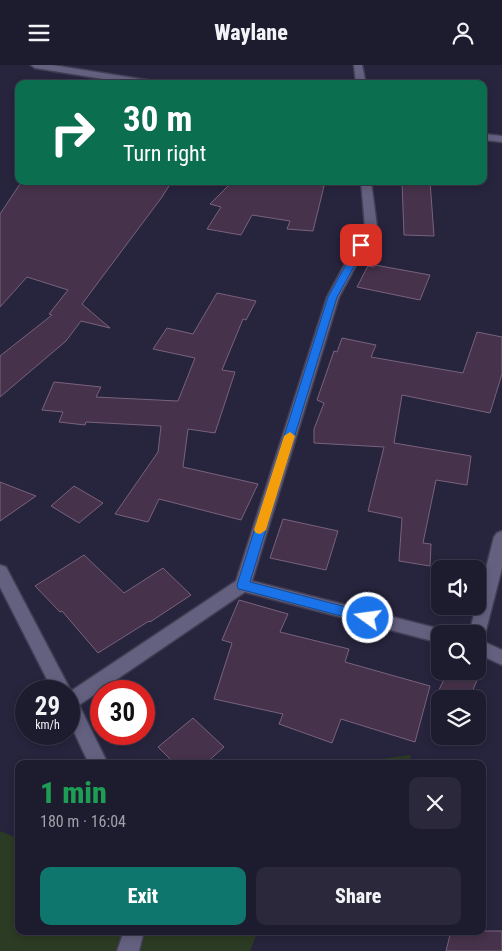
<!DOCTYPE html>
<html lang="en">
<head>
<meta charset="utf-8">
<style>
  body { margin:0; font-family:"Roboto Condensed",sans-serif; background:#2a283a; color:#f1f3f6; height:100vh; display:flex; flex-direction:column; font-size:19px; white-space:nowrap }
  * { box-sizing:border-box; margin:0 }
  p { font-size:16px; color:#a0a1aa }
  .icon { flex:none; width:28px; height:28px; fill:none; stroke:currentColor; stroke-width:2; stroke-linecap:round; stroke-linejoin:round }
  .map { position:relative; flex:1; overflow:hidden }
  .side { position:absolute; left:15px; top:695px; width:471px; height:175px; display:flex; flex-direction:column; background:#1d1b2e; border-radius:10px; box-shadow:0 2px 8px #0003,0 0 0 1px #3b394a }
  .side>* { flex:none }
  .hud { position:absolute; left:15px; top:15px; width:472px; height:105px; border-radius:10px; box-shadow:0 2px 8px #0003,0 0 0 1px #3b394a; background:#0b6e4f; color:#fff; overflow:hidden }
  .tools { position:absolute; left:431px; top:495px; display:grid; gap:10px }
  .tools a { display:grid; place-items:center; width:55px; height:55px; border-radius:10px; background:#1d1b2e; box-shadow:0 2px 8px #0003,0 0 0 1px #3b394a; font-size:25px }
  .speed { position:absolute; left:15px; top:615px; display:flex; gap:10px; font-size:25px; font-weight:700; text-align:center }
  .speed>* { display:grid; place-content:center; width:65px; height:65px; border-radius:50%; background:#1d1b2e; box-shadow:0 2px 8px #0003,0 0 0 1px #3b394a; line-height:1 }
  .speed small { font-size:12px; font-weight:400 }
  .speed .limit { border:8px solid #d22; background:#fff; color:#111 }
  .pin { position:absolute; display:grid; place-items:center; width:42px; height:42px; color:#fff; margin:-21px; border-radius:10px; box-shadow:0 2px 8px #0006 }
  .me { position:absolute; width:55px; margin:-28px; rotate:284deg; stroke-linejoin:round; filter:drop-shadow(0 0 4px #0008) }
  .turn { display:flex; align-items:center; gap:18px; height:105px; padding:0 25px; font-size:22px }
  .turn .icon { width:65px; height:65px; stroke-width:2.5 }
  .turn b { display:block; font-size:35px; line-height:42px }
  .round { display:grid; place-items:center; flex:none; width:52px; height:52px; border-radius:10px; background:#2a283a }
  .headline { display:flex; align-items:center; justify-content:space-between; height:85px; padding:0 25px }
  h1 { font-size:30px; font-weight:800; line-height:38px; color:#1e9e55 }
  .cta { display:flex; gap:10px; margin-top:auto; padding:10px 25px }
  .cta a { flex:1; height:58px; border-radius:10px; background:#0f766e; color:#fff; font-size:20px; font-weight:800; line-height:58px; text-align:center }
  .cta a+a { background:#2a283a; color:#f1f3f6 }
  header { display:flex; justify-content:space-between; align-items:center; height:65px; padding:0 25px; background:#1d1b2e; font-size:22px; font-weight:800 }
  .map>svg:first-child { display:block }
  .green { fill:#2c3b23 }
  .building { fill:#46324a; stroke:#79627d }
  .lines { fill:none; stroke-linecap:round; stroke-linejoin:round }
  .street-casing { stroke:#423e54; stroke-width:3 }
  .street { fill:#646180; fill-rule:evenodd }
  .route { fill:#1a73e8; stroke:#114b97 }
  .slow { fill:#f59e0b }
</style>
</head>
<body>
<header><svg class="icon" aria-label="menu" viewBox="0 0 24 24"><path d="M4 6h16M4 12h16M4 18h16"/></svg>Waylane<svg class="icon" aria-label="person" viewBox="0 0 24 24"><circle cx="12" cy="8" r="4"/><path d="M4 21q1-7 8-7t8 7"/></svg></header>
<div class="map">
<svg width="502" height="886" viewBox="0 0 502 886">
  <rect width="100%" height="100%" fill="#27243e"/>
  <path class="green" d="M411,690L409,699H341Z
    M0,766L19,774V866H258L250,886H0Z"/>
  <path class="building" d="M22,116H172L162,132L82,239L110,263L81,256L66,276L0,332V291L52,250L49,249L68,225L27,212L0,242V149Z
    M233,116H277L324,121L313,166L287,164L290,156L252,150L241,170L207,164L221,142L210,139Z
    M402,116H430L434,171L404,170Z
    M375,200L430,210L420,235L357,222L368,201L374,202Z
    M217,228L256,236L246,255L243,254L222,305L235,307L215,368L188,364L183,402L258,419L241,455L159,434L148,457L115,449L158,387L161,361L86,357L85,360L59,357L63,347L42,345L54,317L101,322L96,332L178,336L195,293L153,284L167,263L193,269Z
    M477,267L502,272V309L490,348L402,330L394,378L471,391L467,420L436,415L423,478L431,479L430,501L399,496L402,453L368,446L384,382L314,378V364L324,338L317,335L334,286L337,287L342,273L376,280L371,292L463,308Z
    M0,417L36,431L0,456Z
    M74,421L103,438L79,458L51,441Z
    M283,454L338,466L326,505L270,493Z
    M84,490L124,528L163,503L191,530L150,557L149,556L98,588L62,546L60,547L35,521Z
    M239,535L288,549L280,567L349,584L345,597L430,621L415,677L341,654L332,678L279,659L283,649L214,634L232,578L222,575Z
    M448,606H481L469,634H448L437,629Z
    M193,653L224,682L205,699H175L158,682Z
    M451,866H502V886H446Z"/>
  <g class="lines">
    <g class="street-casing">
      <path id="street" d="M31,0H52L153,16L157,19H134L35,3Z
        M354,0H362L366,19H356Z
        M484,69L502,71V77L484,75Z
        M361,116H371L377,162L339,232L252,516L440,564L447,569H440V578L245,527L79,640L108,699H89L69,656V626H53L0,522V500L6,502L71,626L236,516L327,232L365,162Z
        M502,466V503L485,569L480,575L502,585V600L478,589V569H469L494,472L497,468Z
        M124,866H144L139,886H117Z"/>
    </g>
    <use href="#street" class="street"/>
  </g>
  <path class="route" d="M361,177L366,180L337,232L250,517L373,549L375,553L373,556L368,558L243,525L238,524L237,520L328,232L357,180Z"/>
  <path class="slow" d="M290,367L295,371L266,465L260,469L256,468L254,465L284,371Z"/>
</svg>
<div class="tools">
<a><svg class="icon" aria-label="sound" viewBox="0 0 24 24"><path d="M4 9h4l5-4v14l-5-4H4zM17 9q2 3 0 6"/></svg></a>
<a><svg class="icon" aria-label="search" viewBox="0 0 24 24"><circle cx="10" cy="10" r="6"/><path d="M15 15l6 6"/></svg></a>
<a><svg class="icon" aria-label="layers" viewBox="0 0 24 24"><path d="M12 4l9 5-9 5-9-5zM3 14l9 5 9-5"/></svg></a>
</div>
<div class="speed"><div>29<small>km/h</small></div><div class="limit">30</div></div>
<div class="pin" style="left:361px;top:180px;background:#d93025"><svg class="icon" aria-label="arrive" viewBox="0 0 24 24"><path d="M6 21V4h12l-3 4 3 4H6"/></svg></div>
<svg class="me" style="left:368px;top:553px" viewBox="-20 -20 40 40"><circle r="17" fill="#1a73e8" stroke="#fff" stroke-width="3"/><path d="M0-11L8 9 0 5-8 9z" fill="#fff"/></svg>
<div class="hud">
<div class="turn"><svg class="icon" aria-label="right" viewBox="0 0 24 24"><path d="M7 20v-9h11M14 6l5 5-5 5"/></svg><div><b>30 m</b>Turn right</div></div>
</div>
<section class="side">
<div class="headline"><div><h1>1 min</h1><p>180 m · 16:04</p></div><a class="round"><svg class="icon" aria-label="close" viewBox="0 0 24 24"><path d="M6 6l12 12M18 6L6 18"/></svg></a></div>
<div class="cta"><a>Exit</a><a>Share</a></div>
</section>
</div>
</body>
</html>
